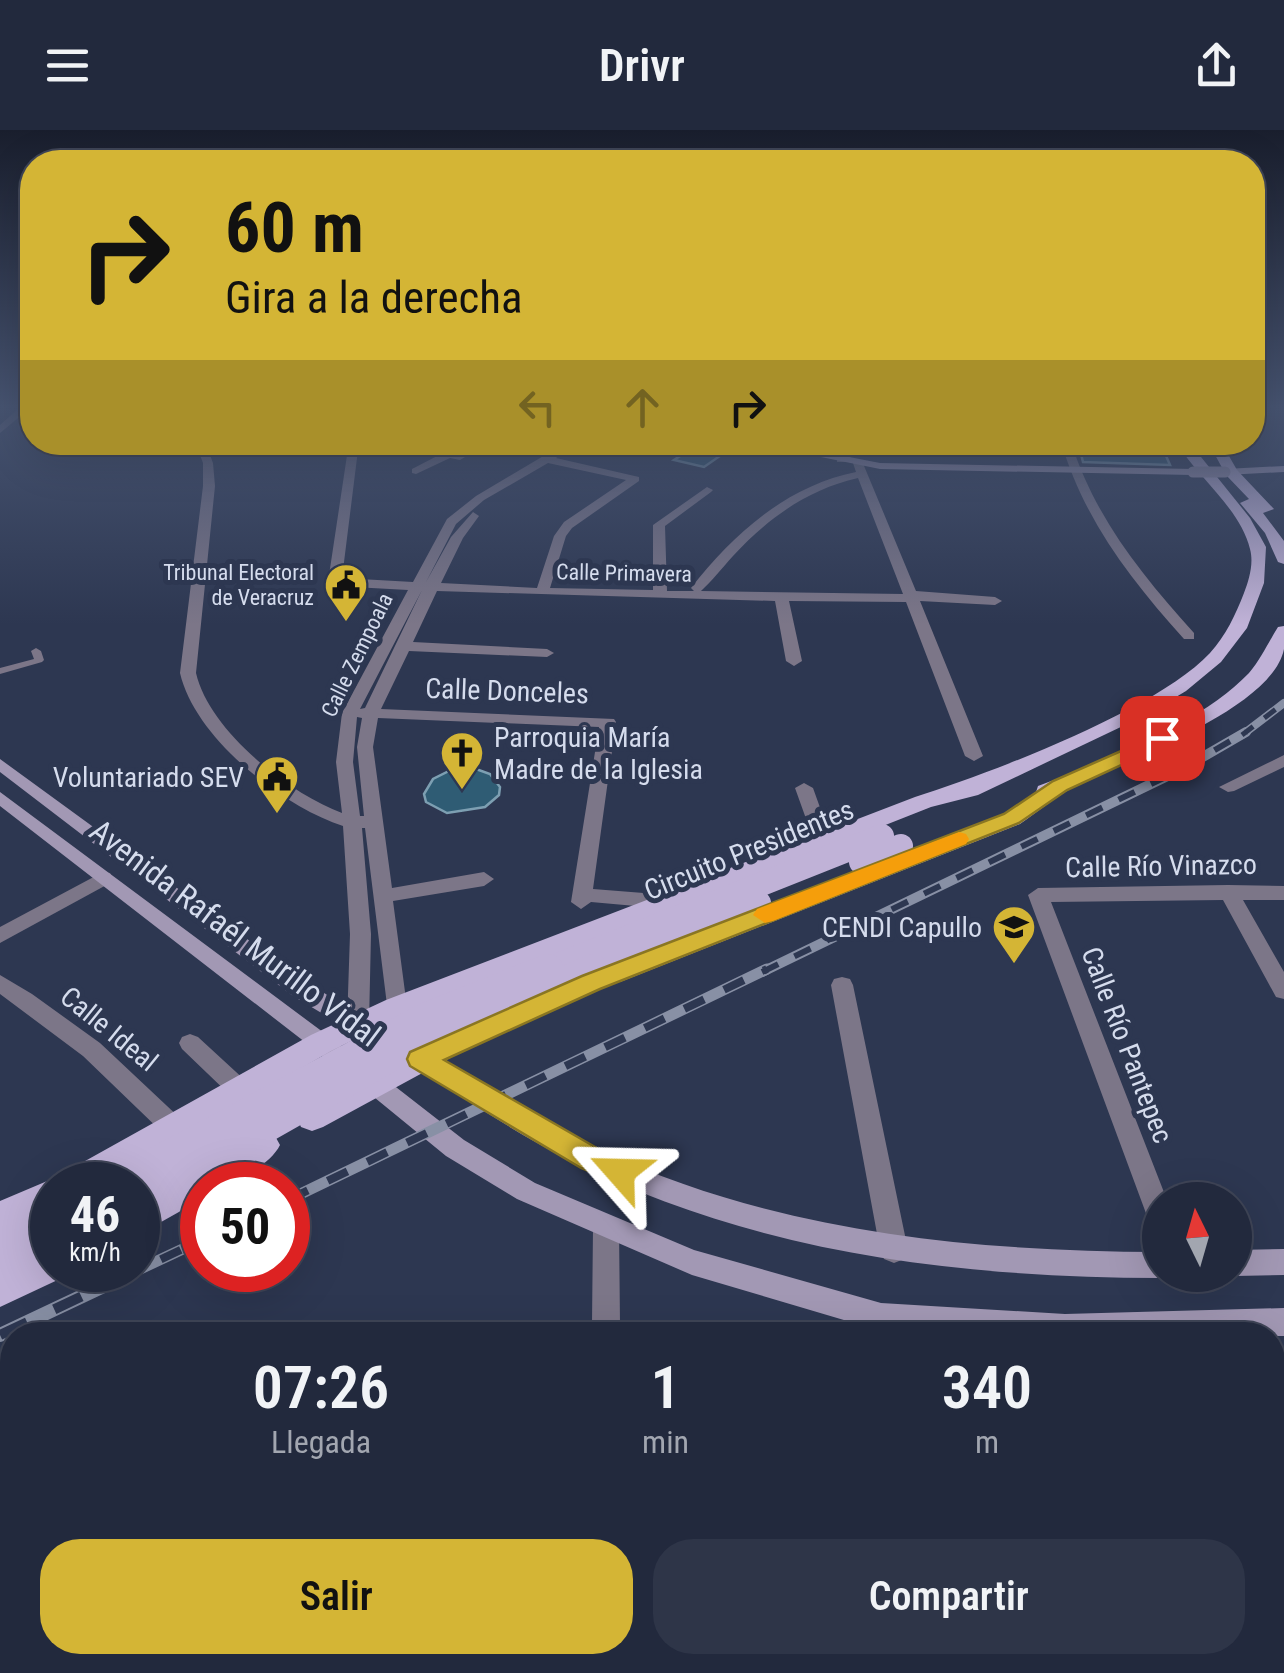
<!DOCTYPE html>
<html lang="es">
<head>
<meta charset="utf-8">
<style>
  body { margin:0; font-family:"Roboto Condensed",sans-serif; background:#2e3548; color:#f1f3f6; height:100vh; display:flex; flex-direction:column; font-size:38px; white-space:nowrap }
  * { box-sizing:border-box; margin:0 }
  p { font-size:32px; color:#a2a6b0 }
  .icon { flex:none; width:55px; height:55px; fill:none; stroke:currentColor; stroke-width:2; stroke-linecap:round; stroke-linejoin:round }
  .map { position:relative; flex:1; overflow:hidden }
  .details { position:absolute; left:0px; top:1192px; width:1285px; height:352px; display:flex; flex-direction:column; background:#22293d; border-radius:40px 40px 0 0; box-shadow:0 10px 40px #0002,0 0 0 2px #3f4557 }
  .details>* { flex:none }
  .top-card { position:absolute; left:20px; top:20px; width:1245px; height:305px; border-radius:40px; box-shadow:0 10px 40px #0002,0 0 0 2px #3f4557; background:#d4b535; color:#111; overflow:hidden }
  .needle { width:65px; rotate:355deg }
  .fabs { position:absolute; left:1142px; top:1052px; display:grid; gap:20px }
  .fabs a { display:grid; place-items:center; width:110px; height:110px; border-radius:50%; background:#22293d; box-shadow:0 10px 40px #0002,0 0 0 2px #3f4557; font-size:50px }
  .speed { position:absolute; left:30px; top:1032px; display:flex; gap:20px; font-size:50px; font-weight:700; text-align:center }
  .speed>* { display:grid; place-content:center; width:130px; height:130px; border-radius:50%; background:#22293d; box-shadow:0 10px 40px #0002,0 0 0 2px #3f4557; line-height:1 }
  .speed small { font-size:25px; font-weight:400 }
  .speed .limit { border:15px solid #d22; background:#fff; color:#111 }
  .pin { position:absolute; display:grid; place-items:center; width:85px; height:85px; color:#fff; margin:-42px; border-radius:20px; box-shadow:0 5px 15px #0006 }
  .me { position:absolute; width:110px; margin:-55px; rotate:295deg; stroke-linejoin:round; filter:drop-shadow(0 0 8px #0008) }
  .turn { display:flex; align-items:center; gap:35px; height:210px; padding:0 40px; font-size:45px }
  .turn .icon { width:130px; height:130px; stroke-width:2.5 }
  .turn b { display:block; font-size:70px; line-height:85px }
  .lanes { display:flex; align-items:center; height:95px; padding:0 40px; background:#0003; justify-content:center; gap:50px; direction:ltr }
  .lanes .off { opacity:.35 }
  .eta { display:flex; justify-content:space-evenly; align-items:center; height:170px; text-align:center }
  .eta b { font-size:60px; font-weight:600; line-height:70px }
  .cta { display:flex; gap:20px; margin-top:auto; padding:20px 40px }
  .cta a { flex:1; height:115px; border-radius:40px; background:#d4b535; color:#111; font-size:40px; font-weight:600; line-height:115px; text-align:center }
  .cta a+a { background:#2e3548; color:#f1f3f6 }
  header { display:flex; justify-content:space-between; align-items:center; height:130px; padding:0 40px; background:#22293d; font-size:45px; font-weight:600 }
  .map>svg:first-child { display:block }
  .building { fill:#2f5c74; stroke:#7d9fb2; stroke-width:2.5 }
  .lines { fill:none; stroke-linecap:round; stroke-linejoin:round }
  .service { fill:#7c7688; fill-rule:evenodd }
  .minor { fill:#7c7688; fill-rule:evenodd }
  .secondary { fill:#a298b4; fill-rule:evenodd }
  .primary { fill:#c0b2d7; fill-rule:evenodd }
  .rail-far3-casing { stroke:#8890a5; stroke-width:8 }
  .rail-far2-casing { stroke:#8890a5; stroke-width:10 }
  .rail-far1-casing { stroke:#8890a5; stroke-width:11 }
  .rail-casing { stroke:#8890a5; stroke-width:14 }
  .rail-far3 { stroke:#2d3751; stroke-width:5; stroke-dasharray:14; stroke-linecap:butt }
  .rail-far2 { stroke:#2d3751; stroke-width:6; stroke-dasharray:18; stroke-linecap:butt }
  .rail-far1 { stroke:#2d3751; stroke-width:8; stroke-dasharray:22; stroke-linecap:butt }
  .rail { stroke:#2d3751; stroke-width:10; stroke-dasharray:30; stroke-linecap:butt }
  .secondary-bridge { stroke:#a298b4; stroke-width:11 }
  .primary-bridge-far1 { stroke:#c0b2d7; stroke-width:24 }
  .primary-bridge { stroke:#c0b2d7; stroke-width:30 }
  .route { fill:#d4b535; stroke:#8a7622; stroke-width:2.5 }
  .slow { fill:#f59e0b }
  .labels { text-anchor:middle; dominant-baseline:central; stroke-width:10; stroke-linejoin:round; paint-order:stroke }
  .far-poi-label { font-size:22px; fill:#d5dced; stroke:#2d3751; text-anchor:end }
  .far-street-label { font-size:22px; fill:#d5dced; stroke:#2d3751 }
  .street-label { font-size:28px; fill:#d5dced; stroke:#2d3751 }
  .poi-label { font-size:28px; fill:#d5dced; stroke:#2d3751; text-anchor:end }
  .near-street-label { font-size:32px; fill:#d5dced; stroke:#2d3751 }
</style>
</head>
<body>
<header><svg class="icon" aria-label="menu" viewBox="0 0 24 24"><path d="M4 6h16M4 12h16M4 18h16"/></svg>Drivr<svg class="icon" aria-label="share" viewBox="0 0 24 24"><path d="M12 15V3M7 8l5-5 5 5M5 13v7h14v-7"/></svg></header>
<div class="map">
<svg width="1284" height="1543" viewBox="0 0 1284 1543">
  <rect width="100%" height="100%" fill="#2d3751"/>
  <path class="building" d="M702,312H740L704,337L674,330Z
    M1078,312H1160L1170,335L1083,332Z
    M476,639L490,644L500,657L499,665L485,677L447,683L426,672L424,664L433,649L451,640Z"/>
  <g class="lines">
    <path class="service" d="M36,518L41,521L44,530L42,532L0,544V538L34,529L31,521Z
      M1001,1532H1057L1063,1535L1066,1543H1012L1004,1540Z"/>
    <path class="minor" d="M18,279H29L0,303V295Z
      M195,312H205L213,333L215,356L196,543C209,600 288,663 342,683L336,632L342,583L408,460L335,456L328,452L349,312H359L342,448L413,452L447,389L476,366L567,312H580L556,328L639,347V351L572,398L566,406L550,458L653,460V395L707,357L713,360L711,362L665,396L667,461H694L691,458C734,403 787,356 856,342L853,333L862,331L916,461L995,467L1002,471L995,475L920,471L983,626L974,631L965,626L906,472L789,471L802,531L794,536L786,531L775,471L437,461L413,512L547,519L554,523L547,527L409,521L381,579L614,589L616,592L593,759L669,765L679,772L669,779L591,772L581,779L571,772L599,597L378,588L373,617L392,758L484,742L494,749L484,756L393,771L407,877L404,883H388L365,698H362L371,804L369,894L366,900L358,903L350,900L347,894L350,804L343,696C282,676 195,608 180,543L203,356V333ZM548,333L626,350L564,392L554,406L537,458L441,453L463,408L479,386L473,382L451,407L426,452L456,394L484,370ZM858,348L903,464L701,461C712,451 722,438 733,426C767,389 808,359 858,348ZM422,460L365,578L360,579ZM357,587L362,588L357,617L364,686H360L353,632Z
      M292,312H303L293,325L288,322Z
      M387,312H409L465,327L460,330L450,328L416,344L412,343V339L439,325Z
      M857,312H869L845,332H837V328Z
      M1061,312H1071C1095,388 1142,445 1194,503V509H1184C1131,450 1084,390 1061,312Z
      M1284,625V637L1234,661L1228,662L1219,657Z
      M804,653L813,658L832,711L830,715L823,717L814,711L795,658Z
      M103,742L110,743L113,748L110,753L0,813V797Z
      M1228,755L1284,756V770H1243L1284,842V869L1276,867L1223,770L1051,772L1167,1070H1160V1098L1151,1094L1147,1086L1028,765L1038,758Z
      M0,845L32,864L100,913L183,991L186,998L183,1005L174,1008L165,1005L83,926L0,864Z
      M842,847L850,849L853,855L908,1120L904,1129L894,1133L884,1129L880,1120L831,855L834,849Z
      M190,904L198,907L248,953L252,960L248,967L240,970L232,967L182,919L179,913L182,907Z
      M606,1086L615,1089L619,1098L620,1193L617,1205H589L592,1193L593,1098L597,1089Z
      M1272,1327L1284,1334V1390L1272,1385Z
      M109,1532H158L153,1543H105Z"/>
    <path class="secondary" d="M747,312H772L880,333L1193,339L1199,342L1193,345L880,339Z
      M1284,336V342L1225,345L1219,342L1225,339Z
      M0,629L309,854L376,894L379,900L376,906L368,909L360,906L293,866L0,642Z
      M0,662L339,914L343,920L339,926L331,929L323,926L0,676Z
      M411,915C434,923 456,939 477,952C518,977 559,1003 603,1022C780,1102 968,1121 1160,1122V1145H1167L1160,1148C952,1147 755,1123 567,1029C510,1000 457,963 403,930L399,924L403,918Z
      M366,937L374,940L464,1010L535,1053L694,1120L881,1173L1065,1184L1284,1178V1206L949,1205L881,1201L692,1145L517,1069L446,1026L358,954L354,947L358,940Z
      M1284,1119V1145L1235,1146L1233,1145L1235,1120Z"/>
    <path class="primary" d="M1176,312H1189L1250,388L1266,417L1264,453L1247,498L1221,532L1186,561L1146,585L978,665L931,677L406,884L331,921L100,1055H52V1140H67L64,1147L0,1177V1071L52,1049L57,1050L60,1045L311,905L386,870L915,667C991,643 1157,580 1210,523C1226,505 1235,486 1244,463C1249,450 1254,433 1250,419C1240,378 1197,347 1176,312Z
      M1208,312H1221L1237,340L1274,379L1263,383L1284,411V434L1278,432L1265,403L1240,373L1249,369L1226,345Z
      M1284,496C1284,503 1284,512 1284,519C1272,580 1120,632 1070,659C1053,669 1036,683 1020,694L620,852H600L597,845L600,838L1004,684L1036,662L1038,656C1105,631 1199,595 1249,543C1261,529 1268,513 1278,497Z
      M440,909L450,912L454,920L450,928L323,997L312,1001L301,997L297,988L301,979Z
      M264,1002L275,1006L280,1015C268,1039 228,1055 202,1055V1069L138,1105V1073Z"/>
    <g class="rail-far3-casing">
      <path id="rail-far3" d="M1242,605L1284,573"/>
    </g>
    <g class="rail-far2-casing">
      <path id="rail-far2" d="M762,842L1182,639L1246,602"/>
    </g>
    <g class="rail-far1-casing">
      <path id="rail-far1" d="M288,1070L767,839
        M121,1148L202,1110"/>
    </g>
    <g class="rail-casing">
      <path id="rail" d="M0,1205L127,1145"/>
    </g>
    <use href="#rail-far3" class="rail-far3"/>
    <use href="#rail-far2" class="rail-far2"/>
    <use href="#rail-far1" class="rail-far1"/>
    <use href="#rail" class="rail"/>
    <path class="secondary-bridge" d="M1193,342H1225"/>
    <path class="primary-bridge-far1" d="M861,732L901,716
      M541,842L882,706
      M587,842L759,773"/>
    <path class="primary-bridge" d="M113,1055L425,888L548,839
      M138,1070L392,926L593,839"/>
  </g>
  <linearGradient id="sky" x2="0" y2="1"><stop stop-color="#191e2d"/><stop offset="0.56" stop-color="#465370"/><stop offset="1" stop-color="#465370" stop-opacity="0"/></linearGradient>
  <rect width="1284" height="495" fill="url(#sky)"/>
  <path class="route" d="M1162,603L1172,608L1169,613L1067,660L1019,693L600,859L444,930L602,1021L631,1033L635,1042L631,1051L620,1054L581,1038L410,936L407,929L410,922L582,846L1004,684L1053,651Z"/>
  <path class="slow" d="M959,702L966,704L969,709L966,714L773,791L765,793L753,785L757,779Z"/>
  <defs>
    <g id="civic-pin" transform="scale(2.25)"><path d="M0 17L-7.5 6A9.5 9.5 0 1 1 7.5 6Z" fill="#d4b535" stroke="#2d3751"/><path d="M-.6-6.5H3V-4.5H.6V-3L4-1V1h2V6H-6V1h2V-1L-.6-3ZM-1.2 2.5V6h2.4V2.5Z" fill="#111"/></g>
    <g id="church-pin" transform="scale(2.25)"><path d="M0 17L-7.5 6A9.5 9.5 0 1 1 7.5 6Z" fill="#d4b535" stroke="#2d3751"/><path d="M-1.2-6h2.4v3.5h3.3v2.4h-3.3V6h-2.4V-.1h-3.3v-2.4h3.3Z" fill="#111"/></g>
    <g id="school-pin" transform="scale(2.25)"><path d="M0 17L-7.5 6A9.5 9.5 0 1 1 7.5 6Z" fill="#d4b535" stroke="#2d3751"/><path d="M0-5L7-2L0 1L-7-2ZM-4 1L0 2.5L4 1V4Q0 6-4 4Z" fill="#111"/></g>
  </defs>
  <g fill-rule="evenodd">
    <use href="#civic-pin" x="346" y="455"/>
    <use href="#church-pin" x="462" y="623"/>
    <use href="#civic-pin" x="277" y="647"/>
    <use href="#school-pin" x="1014" y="797"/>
  </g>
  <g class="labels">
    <g class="far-poi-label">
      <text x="314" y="442">Tribunal Electoral<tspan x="314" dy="25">de Veracruz</tspan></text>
    </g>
    <g class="far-street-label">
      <text transform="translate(624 443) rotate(1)">Calle Primavera</text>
      <text transform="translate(357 525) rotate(-64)">Calle Zempoala</text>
    </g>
    <g class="street-label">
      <text transform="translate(507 561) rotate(2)">Calle Donceles</text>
      <text transform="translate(749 720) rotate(-22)">Circuito Presidentes</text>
      <text transform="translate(1161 736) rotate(-1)">Calle Río Vinazco</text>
      <text transform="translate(109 899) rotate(39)">Calle Ideal</text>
      <text transform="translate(1127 915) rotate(69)">Calle Río Pantepec</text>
    </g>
    <g class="poi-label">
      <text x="494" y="607" text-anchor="start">Parroquia María<tspan x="494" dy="32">Madre de la Iglesia</tspan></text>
      <text x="244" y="647">Voluntariado SEV</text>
      <text x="982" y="797">CENDI Capullo</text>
    </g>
    <g class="near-street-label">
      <text transform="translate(235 803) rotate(37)">Avenida Rafaél Murillo Vidal</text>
    </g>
  </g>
</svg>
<div class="fabs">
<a><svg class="needle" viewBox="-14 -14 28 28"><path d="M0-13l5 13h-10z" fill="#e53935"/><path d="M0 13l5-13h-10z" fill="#a2a6b0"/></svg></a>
</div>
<div class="speed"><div>46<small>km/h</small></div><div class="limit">50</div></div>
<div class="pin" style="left:1162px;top:608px;background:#d93025"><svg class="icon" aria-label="arrive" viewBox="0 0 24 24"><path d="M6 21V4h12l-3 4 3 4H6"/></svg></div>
<svg class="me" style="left:620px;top:1042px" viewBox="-20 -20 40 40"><path d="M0-17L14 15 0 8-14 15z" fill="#d4b535" stroke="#fff" stroke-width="4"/></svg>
<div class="top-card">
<div class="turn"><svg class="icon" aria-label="right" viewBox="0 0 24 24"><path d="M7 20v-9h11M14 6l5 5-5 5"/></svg><div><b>60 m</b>Gira a la derecha</div></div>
<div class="lanes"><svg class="icon off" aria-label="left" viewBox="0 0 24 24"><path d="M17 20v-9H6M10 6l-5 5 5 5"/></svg><svg class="icon off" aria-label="ahead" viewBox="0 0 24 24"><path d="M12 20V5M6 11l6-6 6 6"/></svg><svg class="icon" aria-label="right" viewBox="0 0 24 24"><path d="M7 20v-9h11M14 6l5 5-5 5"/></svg></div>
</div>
<section class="details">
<div class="eta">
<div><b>07:26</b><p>Llegada</p></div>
<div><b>1</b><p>min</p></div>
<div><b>340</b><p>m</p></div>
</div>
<div class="cta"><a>Salir</a><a>Compartir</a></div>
</section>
</div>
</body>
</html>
